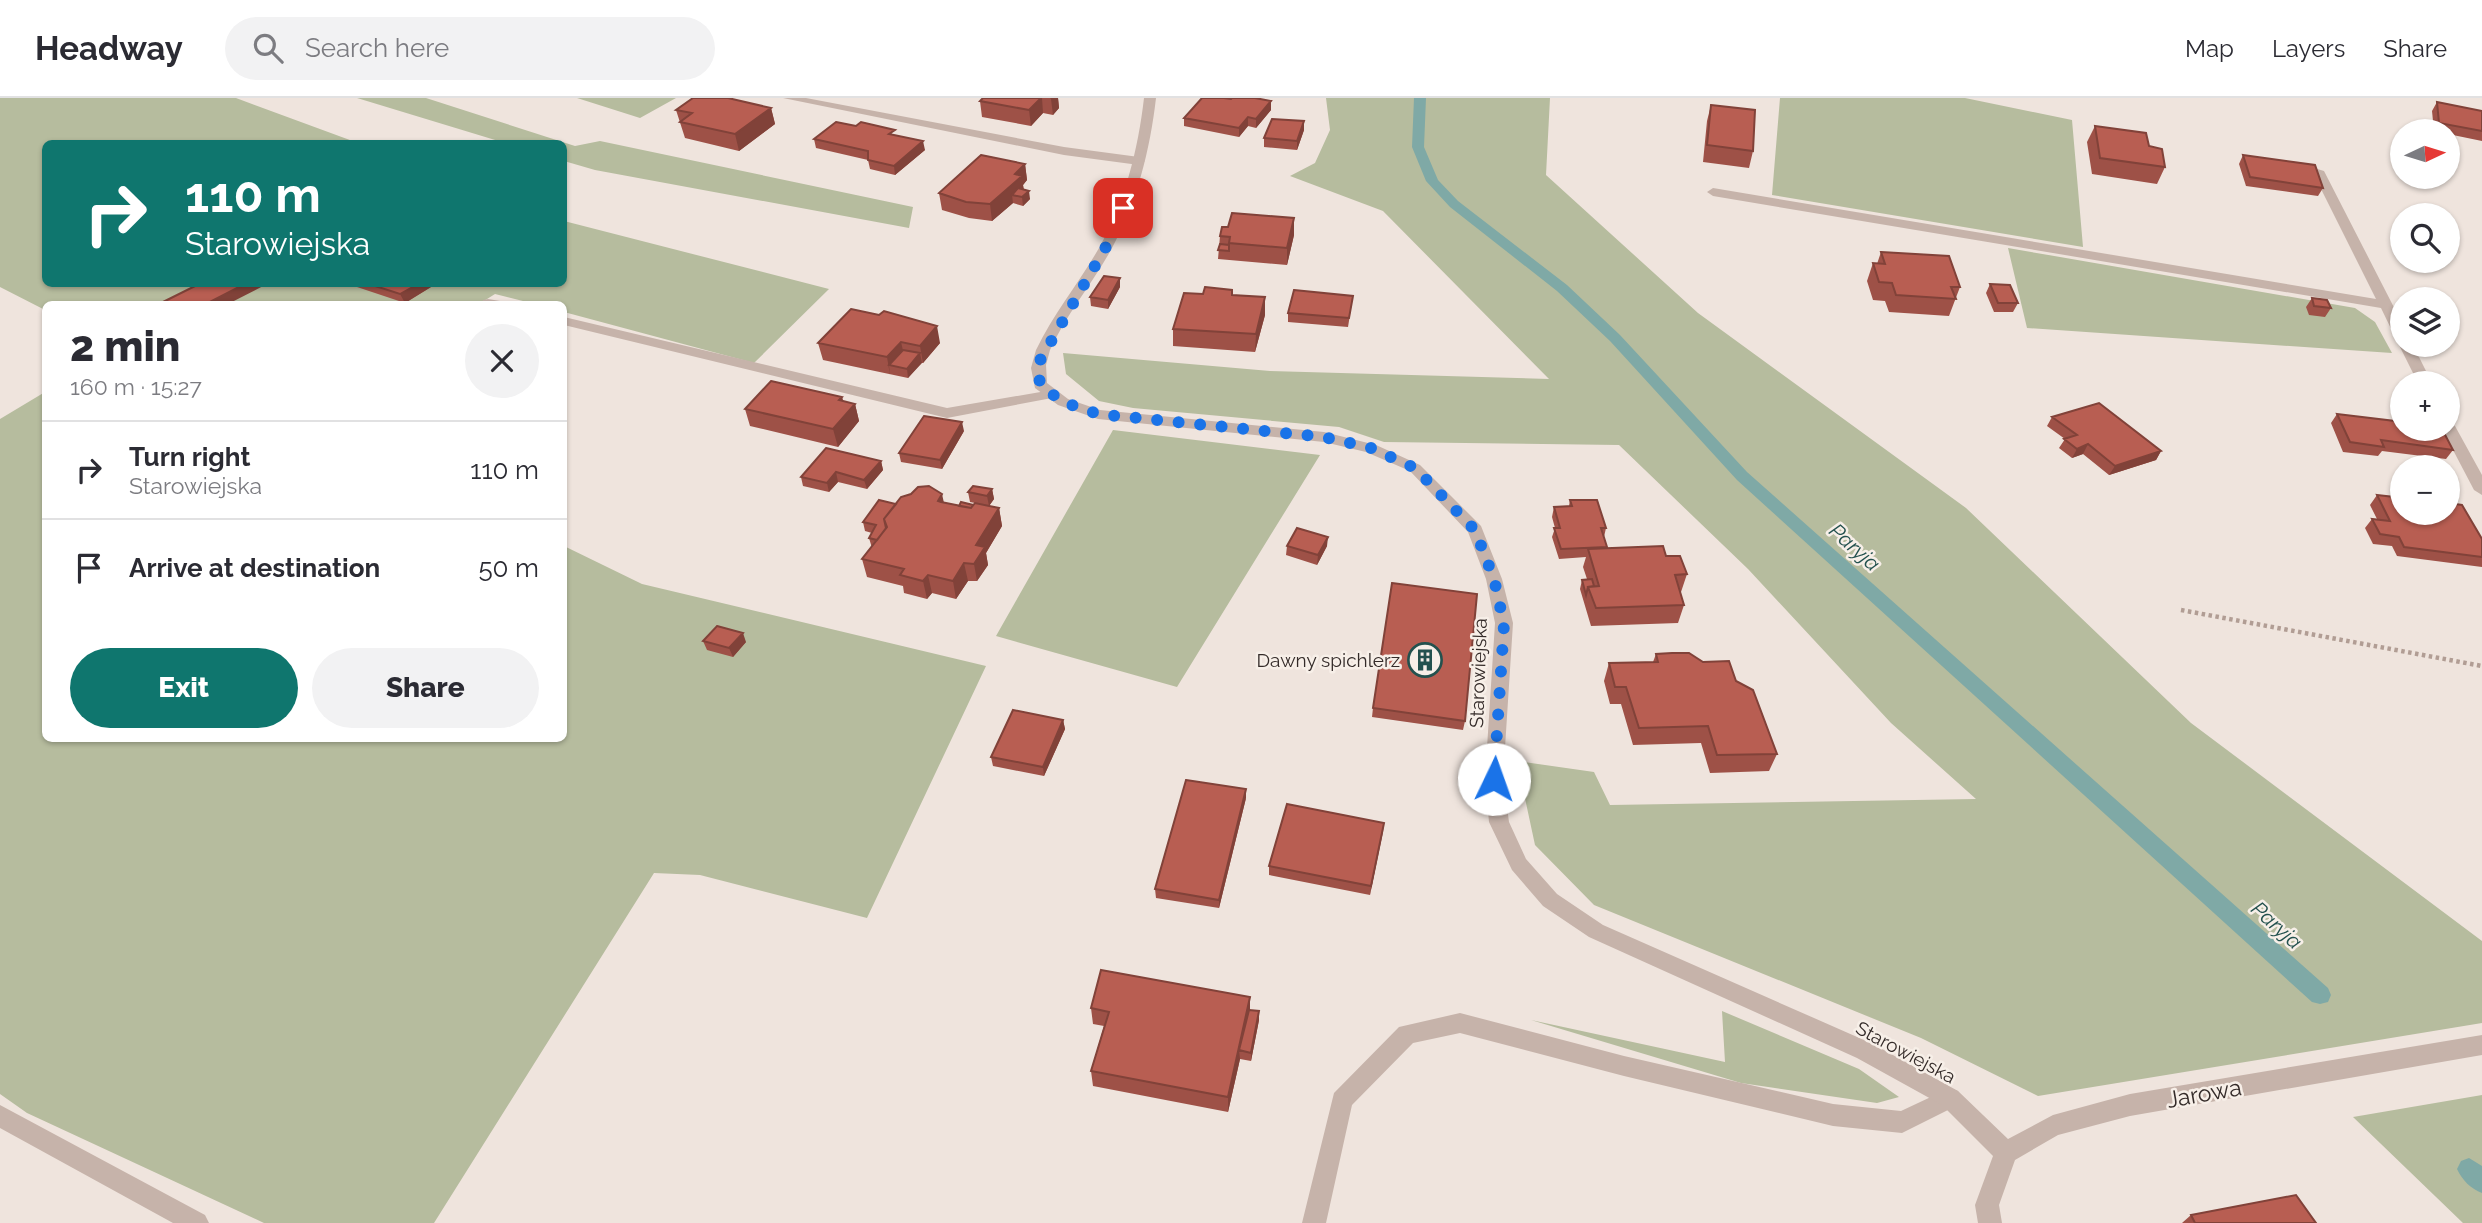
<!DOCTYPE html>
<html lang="en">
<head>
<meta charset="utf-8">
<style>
  body { margin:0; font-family:Raleway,sans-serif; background:#f2f2f3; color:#2b2b33; height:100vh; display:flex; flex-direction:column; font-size:26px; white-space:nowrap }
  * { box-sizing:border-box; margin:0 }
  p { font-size:23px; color:#7c7c81 }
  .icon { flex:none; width:38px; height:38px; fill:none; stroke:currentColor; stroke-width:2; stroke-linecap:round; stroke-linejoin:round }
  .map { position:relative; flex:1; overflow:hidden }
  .sheet { position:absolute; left:42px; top:203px; width:525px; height:441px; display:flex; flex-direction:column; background:#fff; border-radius:10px; box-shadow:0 2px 5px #0004 }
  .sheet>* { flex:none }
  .hud { position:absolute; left:42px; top:42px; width:525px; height:147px; border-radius:10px; box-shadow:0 2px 5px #0004; background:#0f766e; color:#fff; overflow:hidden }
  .needle { width:46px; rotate:86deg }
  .tools { position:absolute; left:2390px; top:21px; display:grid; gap:14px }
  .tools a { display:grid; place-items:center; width:70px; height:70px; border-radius:50%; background:#fff; box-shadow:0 2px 5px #0004; font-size:35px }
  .pin { position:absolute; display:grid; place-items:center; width:60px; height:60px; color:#fff; margin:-30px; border-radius:14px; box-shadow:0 4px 10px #0006 }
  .me { position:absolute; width:77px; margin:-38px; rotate:3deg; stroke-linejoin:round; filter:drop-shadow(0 0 5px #0008) }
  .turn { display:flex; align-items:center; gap:24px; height:147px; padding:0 28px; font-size:32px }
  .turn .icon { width:91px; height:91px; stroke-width:2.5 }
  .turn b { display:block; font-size:49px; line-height:60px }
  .round { display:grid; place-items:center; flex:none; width:74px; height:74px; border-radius:37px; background:#f2f2f3 }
  .summary { display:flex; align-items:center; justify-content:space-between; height:119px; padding:0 28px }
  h1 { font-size:42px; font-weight:800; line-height:52px }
  .button { display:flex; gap:14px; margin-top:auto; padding:14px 28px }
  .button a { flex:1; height:80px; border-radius:42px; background:#0f766e; color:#fff; font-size:28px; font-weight:800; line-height:80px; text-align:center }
  .button a+a { background:#f2f2f3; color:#2b2b33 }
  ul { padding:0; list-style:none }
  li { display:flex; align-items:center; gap:21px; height:98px; padding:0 28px; border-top:2px solid #e1e1e2 }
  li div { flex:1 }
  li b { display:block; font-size:26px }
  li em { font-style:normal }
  header { display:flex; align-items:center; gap:42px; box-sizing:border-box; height:98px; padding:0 35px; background:#fff; border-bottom:2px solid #e1e1e2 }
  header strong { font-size:33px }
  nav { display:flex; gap:38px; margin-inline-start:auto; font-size:24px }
  .search { width:490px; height:63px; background:#f2f2f3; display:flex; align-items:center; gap:18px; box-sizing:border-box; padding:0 24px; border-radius:38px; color:#7c7c81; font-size:26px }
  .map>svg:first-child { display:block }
  .green { fill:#b6bc9e }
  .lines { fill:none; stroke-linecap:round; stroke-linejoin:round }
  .stream { fill:#7fa9a6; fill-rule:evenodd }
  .path { stroke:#b19d94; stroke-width:4.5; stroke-dasharray:3.5 3.5; stroke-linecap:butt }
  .service { fill:#c6b3aa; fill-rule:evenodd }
  .minor { fill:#c6b3aa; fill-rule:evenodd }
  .wall { fill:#9e5147 }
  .shaded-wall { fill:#814239 }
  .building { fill:#b85e52; stroke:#814239; stroke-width:2 }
  .route { stroke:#1a73e8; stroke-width:12; stroke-dasharray:0 21.6 }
  .labels { text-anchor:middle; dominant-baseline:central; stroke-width:5; stroke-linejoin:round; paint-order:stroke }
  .poi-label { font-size:19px; fill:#342b29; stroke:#f7efe8; text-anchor:end }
  .street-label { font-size:19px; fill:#342b29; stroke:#f7efe8 }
  .water-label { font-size:21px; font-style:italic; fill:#23514e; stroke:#f7efe8 }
  .near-street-label { font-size:23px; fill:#342b29; stroke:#f7efe8 }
</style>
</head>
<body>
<header>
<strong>Headway</strong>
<div class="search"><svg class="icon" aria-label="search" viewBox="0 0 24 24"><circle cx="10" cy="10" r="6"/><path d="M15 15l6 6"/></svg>Search here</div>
<nav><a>Map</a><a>Layers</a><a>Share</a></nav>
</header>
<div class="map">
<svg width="2482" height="1125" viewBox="0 0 2482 1125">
  <rect width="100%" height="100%" fill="#efe4dd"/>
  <path class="green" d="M0,0H236L358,45L46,46V186H564V123L829,191L754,265L564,214V206H535L495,196L479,206H46L45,212L0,189Z
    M357,0H426L575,48L600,43L913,109L909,130L595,72L564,63V46L505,45Z
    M577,0H676L640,20Z
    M1326,0H1550L1546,77L1698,215L1966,410L2191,625L2482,843V925L2038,998L1921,940L1594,807L1535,747L1517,663L1594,674L1610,707L1976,701L1891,625L1748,471L1619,347L1384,344L1339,329L1133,310L1099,303L1066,276L1063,255L1270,273L1549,281L1383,113L1290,78L1315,65L1330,32Z
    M1780,0H1965L2072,22L2083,149L1772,97Z
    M2008,150L2355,210L2375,224L2392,255L2027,230Z
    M45,294L46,640H564V448L642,486L986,568L867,820L700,777L654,775L434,1125H264L27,1015L0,996V321Z
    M1113,332L1320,357L1177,589L996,538Z
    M1722,913L1859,971L1899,999L1877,1005L1741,985L1531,922L1725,964Z
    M2482,997V1125H2463L2353,1019Z"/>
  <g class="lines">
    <path class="stream" d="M1414,0H1426L1424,49L1438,82L1458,103L1567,187L1620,237L1747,374L2328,890L2331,897L2328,904L2320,906L2312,904L1737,382L1610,243L1557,193L1450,109L1426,83L1412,49Z
      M2469,1060L2482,1068V1095C2471,1091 2462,1082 2457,1071L2461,1063Z"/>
    <path class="path" d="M2181,512L2482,568"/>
    <path class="service" d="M783,0H806L1064,49L1139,59L1145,63L1139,67L1064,57Z
      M2314,70L2324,73L2403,227V247H2413L2432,285H2418L2399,247L2401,245L2396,241L2381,210L1713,98L1707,94L1713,90L2376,201L2312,73Z
      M488,201L500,203L502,206H482L483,202Z
      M564,219L947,310L1052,292L1059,296L1052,300L947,320L564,227Z
      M2448,323L2455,328L2482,377V397L2474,392L2442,331H2448Z
      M1460,915L1624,958L1833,1006L1901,1013L1950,990L1958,993L1961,1000L1958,1007L1902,1035L1833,1028L1624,978L1460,935L1413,945L1352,1007L1326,1125H1302L1334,995L1399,929Z
      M0,1007L205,1117L209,1125H173L0,1030Z"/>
    <path class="minor" d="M1144,0H1156C1150,52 1137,104 1112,150C1093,185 1067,215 1050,252L1046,267L1047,285L1068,301L1100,312L1324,334L1376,347L1420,367L1481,428L1502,481L1513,525L1503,681L1509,724L1526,761L1557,796L1603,827L1873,946L1958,993L2008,1041L2053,1017L2130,996L2482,937V957L2130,1018L2058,1037L2015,1062L1999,1107L2002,1125H1978L1975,1107L1993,1058L1942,1007L1857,960L1589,839L1543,808L1512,772L1489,724L1485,681L1495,525L1486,481L1468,434L1410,373L1366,354L1324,344L1098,321L1058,307L1035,290L1031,270L1036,252C1054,215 1079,185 1099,150C1125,104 1138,52 1144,0Z"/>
  </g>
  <path class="wall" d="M983,0H1058L1059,10L1053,17L1043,15L1031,28L982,19L980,3Z
    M1231,1L1271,3V12L1256,30L1248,28L1239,39L1184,28V20Z
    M2437,4L2482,13V43L2448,36V33H2434L2432,13Z
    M1711,7L1753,53L1749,70L1703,64L1707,23Z
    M771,10L775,26L739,53L685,40L676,12Z
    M1304,23V32L1297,52L1264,49V40Z
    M2095,28L2149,48L2165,69L2157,86L2092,76L2087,44Z
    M896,37L925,52L895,77L870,71L868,62L816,50L814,41Z
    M2243,57L2323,90L2318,98L2246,88L2239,66Z
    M1025,66L1027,82L1023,87L1024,92L1030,101L1023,108L1013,105L992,123L969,120L942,112L939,95Z
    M1294,137L1287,167L1218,161L1220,138Z
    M1881,154L1960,189L1949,218L1889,214L1885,203L1873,202L1867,183L1873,165L1877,166Z
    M1120,180V189L1108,211L1091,208L1090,199Z
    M348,186H430L431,189L405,205Z
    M1990,186L2018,205L2013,214H1994L1986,195Z
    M1232,197L1265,217L1255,254L1173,248V231Z
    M1353,198L1348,229L1288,224V215Z
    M2312,200L2331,210L2325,219L2309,217L2306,209Z
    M851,211L940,245L923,265H921L908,280L823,262L818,245Z
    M842,299L843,303L855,306L859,323L838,349L750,328L745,311Z
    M2337,316L2453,352L2446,361L2382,353L2378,358L2343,354L2331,325Z
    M2052,319L2161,353L2156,362L2109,377L2083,356L2072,360L2059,350L2065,341L2047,328Z
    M964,333L942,371L901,364L899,355Z
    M881,363L883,372L867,391L838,384L829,394L803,388L801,379Z
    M992,391L994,401L989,408L999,410L1002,428L986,455L988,467L977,483H968L956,501L932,495L927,501L904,495L903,488L867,479L862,461L872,450L869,440L872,435L865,433L863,424L896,406L944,405L959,408L973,407L975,405L970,404L968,394Z
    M2377,397L2482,441V469L2397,458L2392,448L2373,446L2365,430L2372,421H2377L2370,407Z
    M1570,402L1606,430L1604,439L1606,450L1666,458L1687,476L1681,494H1680L1684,507L1678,525L1591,528L1580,491L1582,482L1587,481L1583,469L1586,459L1559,461L1552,439L1555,430L1552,419L1554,409L1569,408Z
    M1287,448H1327L1317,467L1286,457Z
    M703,543L746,544L733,559L707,552Z
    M1656,556L1736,583L1777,656L1769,673L1710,675L1701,645L1633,647L1621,606H1610L1604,583L1609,565L1653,564Z
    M1373,610L1465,623L1463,632L1372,619Z
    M1063,622L1065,631L1044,678L993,668L991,659Z
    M1246,700L1219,810L1156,800L1155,791Z
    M1384,725L1370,797L1269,777V768Z
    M1250,899V912L1259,913V922L1251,963L1240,961L1228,1014L1093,988L1091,973L1104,928L1093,926L1091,910Z
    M2191,1117L2316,1125H2182Z"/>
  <path class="shaded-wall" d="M1041,0H1042L1043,15L1031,28L1029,12Z
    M1050,0H1058L1059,10L1053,17L1051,1Z
    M1271,3V12L1256,30V21Z
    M771,10L775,26L739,53L735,36Z
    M1248,19V28L1239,39V30Z
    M1304,23V32L1297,52V43Z
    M923,43L925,52L895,77L894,68Z
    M1025,66L1027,82L1023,87L1024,95L1012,97L1013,105L992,123L990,106L1015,76Z
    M1029,93L1030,101L1023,108L1022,99Z
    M1294,120V137L1287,167V150Z
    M1120,180V189L1108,211V202Z
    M245,186H267L228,206H206Z
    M418,186H430L431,189L405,205L400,196Z
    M1265,199V217L1255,254L1256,236Z
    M937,228L940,245L923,265L920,248Z
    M901,244L905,261L889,267L890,277L887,259Z
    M920,255L922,265L908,280L907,271Z
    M842,299L846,316L855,306L859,323L838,349L833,331L839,302Z
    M962,324L964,333L942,371L940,362Z
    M2088,346L2083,356L2072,360L2077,351Z
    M2161,353L2156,362L2109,377L2115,368Z
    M881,363L883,372L867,391L864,382Z
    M836,374L838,384L829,394L827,385Z
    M992,391L994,401L989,408L987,398Z
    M942,396L946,414L938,403Z
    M999,410L1002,428L986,455L988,467L977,483L974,466L976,447Z
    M1328,439L1327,448L1317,467L1318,457Z
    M964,465L968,483L956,501L953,483Z
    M928,477L932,495L927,501L923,483Z
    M743,535L746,544L733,559L729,550Z
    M1063,622L1065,631L1044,678L1043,669Z
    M1246,691V700L1219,810V802Z
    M1384,725L1383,734L1370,797L1371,788Z
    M1250,899V915L1239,952L1240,961L1228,1014V999Z
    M1259,913V922L1251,963V955Z"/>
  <path class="building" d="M693,0H728L771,10L735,36L680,24L692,15L676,12Z
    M983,0H1041L1029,12L980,3Z
    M1202,0H1224L1231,1L1232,0H1255L1271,3L1256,21L1248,19L1239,30L1184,20Z
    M2437,4L2482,13V33L2439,25Z
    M1711,7L1755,12L1753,53L1707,47Z
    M1272,21L1304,23L1297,43L1264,40Z
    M836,24L856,28L861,24L895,32L889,36L923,43L894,68L868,62V53L814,41Z
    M2095,28L2146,35L2149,48L2162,51L2165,69L2100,60Z
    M981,57L1025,66L1015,76L1022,78L990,106L966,104L939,95Z
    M2243,57L2315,67L2323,90L2250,79Z
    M1018,90L1029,93L1022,99L1012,97Z
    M1232,115L1294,120L1287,150L1229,145L1230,139L1220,138L1222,129H1228Z
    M1220,146L1229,147V153L1218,152Z
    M1881,154L1949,158L1960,189H1951L1956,201L1896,197L1892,185L1879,184L1873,165L1885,166Z
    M1104,178L1120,180L1108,202L1090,199Z
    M199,186H245L206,206H159Z
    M369,186H418L400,196Z
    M1990,186L2010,187L2018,205H1998Z
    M1205,189L1232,192V197L1265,199L1256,236L1173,231L1184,195L1203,196Z
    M1294,192L1353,198L1349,220L1288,215Z
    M2312,200L2327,202L2331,210L2314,208Z
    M851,211L879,217L884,213L937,228L920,248L901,244L887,259L818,245Z
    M903,252L920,255L907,271L889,267Z
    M771,283L842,299L839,302L855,306L833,331L745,311Z
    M2099,305L2161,353L2115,368L2088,346L2077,351L2064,341L2077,337L2052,319Z
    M2337,316L2403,324V331H2442L2453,352L2381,342L2384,349L2350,344Z
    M924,318L962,324L940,362L899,355Z
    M826,350L881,363L864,382L836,374L827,385L801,379Z
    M929,388L942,396L938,403L941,404L971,410L975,405L999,410L976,447L985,449L974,466L964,465L953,483L928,477L923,483L900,477L904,471L862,461L887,429L884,421L901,399L911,396L918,389Z
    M973,388L992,391L987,398L968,394Z
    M2377,397L2403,400V415H2448V405L2462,407L2482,441V459L2404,449L2399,439L2380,436L2372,421L2390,423Z
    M879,402L896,406L884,421L886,430L877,442L869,440L876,427L863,424Z
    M1570,402H1597L1606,430H1601L1607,449L1561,451L1554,430H1560L1554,409L1572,408Z
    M961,404L973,407L971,410L959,408Z
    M1297,430L1328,439L1318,457L1287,448Z
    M1663,448L1666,458H1680L1687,476L1675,477L1684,507L1596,510L1588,489L1599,488L1588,451Z
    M1592,481L1594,488L1588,489L1586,497L1582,482Z
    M1392,485L1477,496L1465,623L1373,610Z
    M717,528L743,535L729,550L703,543Z
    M1672,555H1689L1703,564L1729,563L1736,583L1753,592L1777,656L1717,657L1708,628L1639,630L1626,589H1615L1609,565L1658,564L1656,556Z
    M1013,612L1063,622L1043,669L991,659Z
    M1186,682L1246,691L1219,802L1155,791Z
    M1287,706L1384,725L1371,788L1269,768Z
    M1101,872L1250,899L1228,999L1091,973L1109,914L1091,910Z
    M1249,912L1259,913L1251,955L1239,952Z
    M2296,1097L2316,1125H2195L2191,1117Z"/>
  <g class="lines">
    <path class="route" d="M1123,110L1107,147L1038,266L1040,287L1063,304L1098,316L1324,339L1371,350L1415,370L1475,432L1494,481L1504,526L1494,681"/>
  </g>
  <defs>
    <g id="building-ring" transform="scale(1.75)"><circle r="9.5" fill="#f7efe8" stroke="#23514e" stroke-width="1.5"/><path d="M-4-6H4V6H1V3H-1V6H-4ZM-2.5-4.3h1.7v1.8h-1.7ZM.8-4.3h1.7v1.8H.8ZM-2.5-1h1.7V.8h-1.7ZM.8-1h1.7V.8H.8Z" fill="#23514e"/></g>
  </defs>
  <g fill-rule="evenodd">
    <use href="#building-ring" x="1425" y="562"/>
  </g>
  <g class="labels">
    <g class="poi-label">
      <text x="1400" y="562">Dawny spichlerz</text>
    </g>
    <g class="street-label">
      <text transform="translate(1478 575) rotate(-88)">Starowiejska</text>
      <text transform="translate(1906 954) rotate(28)">Starowiejska</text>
    </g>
    <g class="water-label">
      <text transform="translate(1855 449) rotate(42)">Paryja</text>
      <text transform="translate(2277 827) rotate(42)">Paryja</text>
    </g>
    <g class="near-street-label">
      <text transform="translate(2204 995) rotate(-10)">Jarowa</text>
    </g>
  </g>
</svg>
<div class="tools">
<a><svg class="needle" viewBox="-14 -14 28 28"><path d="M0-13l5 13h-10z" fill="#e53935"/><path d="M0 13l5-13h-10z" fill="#7c7c81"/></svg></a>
<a><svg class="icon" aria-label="search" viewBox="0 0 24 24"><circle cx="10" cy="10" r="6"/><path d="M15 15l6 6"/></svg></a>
<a><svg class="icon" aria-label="layers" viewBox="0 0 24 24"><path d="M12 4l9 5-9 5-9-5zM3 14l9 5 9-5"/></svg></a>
<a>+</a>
<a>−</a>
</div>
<div class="pin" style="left:1123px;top:110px;background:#d93025"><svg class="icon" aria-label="arrive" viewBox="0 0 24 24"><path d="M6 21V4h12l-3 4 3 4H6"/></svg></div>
<svg class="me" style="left:1494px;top:681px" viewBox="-20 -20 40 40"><circle r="19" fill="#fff"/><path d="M0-13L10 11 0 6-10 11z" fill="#1a73e8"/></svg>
<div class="hud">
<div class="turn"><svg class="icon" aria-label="right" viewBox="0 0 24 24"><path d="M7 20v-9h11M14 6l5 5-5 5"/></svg><div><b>110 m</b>Starowiejska</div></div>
</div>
<section class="sheet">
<div class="summary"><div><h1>2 min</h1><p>160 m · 15:27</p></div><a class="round"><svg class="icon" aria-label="close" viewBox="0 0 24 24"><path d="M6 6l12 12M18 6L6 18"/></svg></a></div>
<ul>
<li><svg class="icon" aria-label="right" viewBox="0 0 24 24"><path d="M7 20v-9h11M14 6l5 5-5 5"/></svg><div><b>Turn right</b><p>Starowiejska</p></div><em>110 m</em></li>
<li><svg class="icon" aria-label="arrive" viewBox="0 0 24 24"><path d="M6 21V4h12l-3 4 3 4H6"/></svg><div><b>Arrive at destination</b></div><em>50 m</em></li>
</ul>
<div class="button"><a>Exit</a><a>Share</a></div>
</section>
</div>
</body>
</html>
